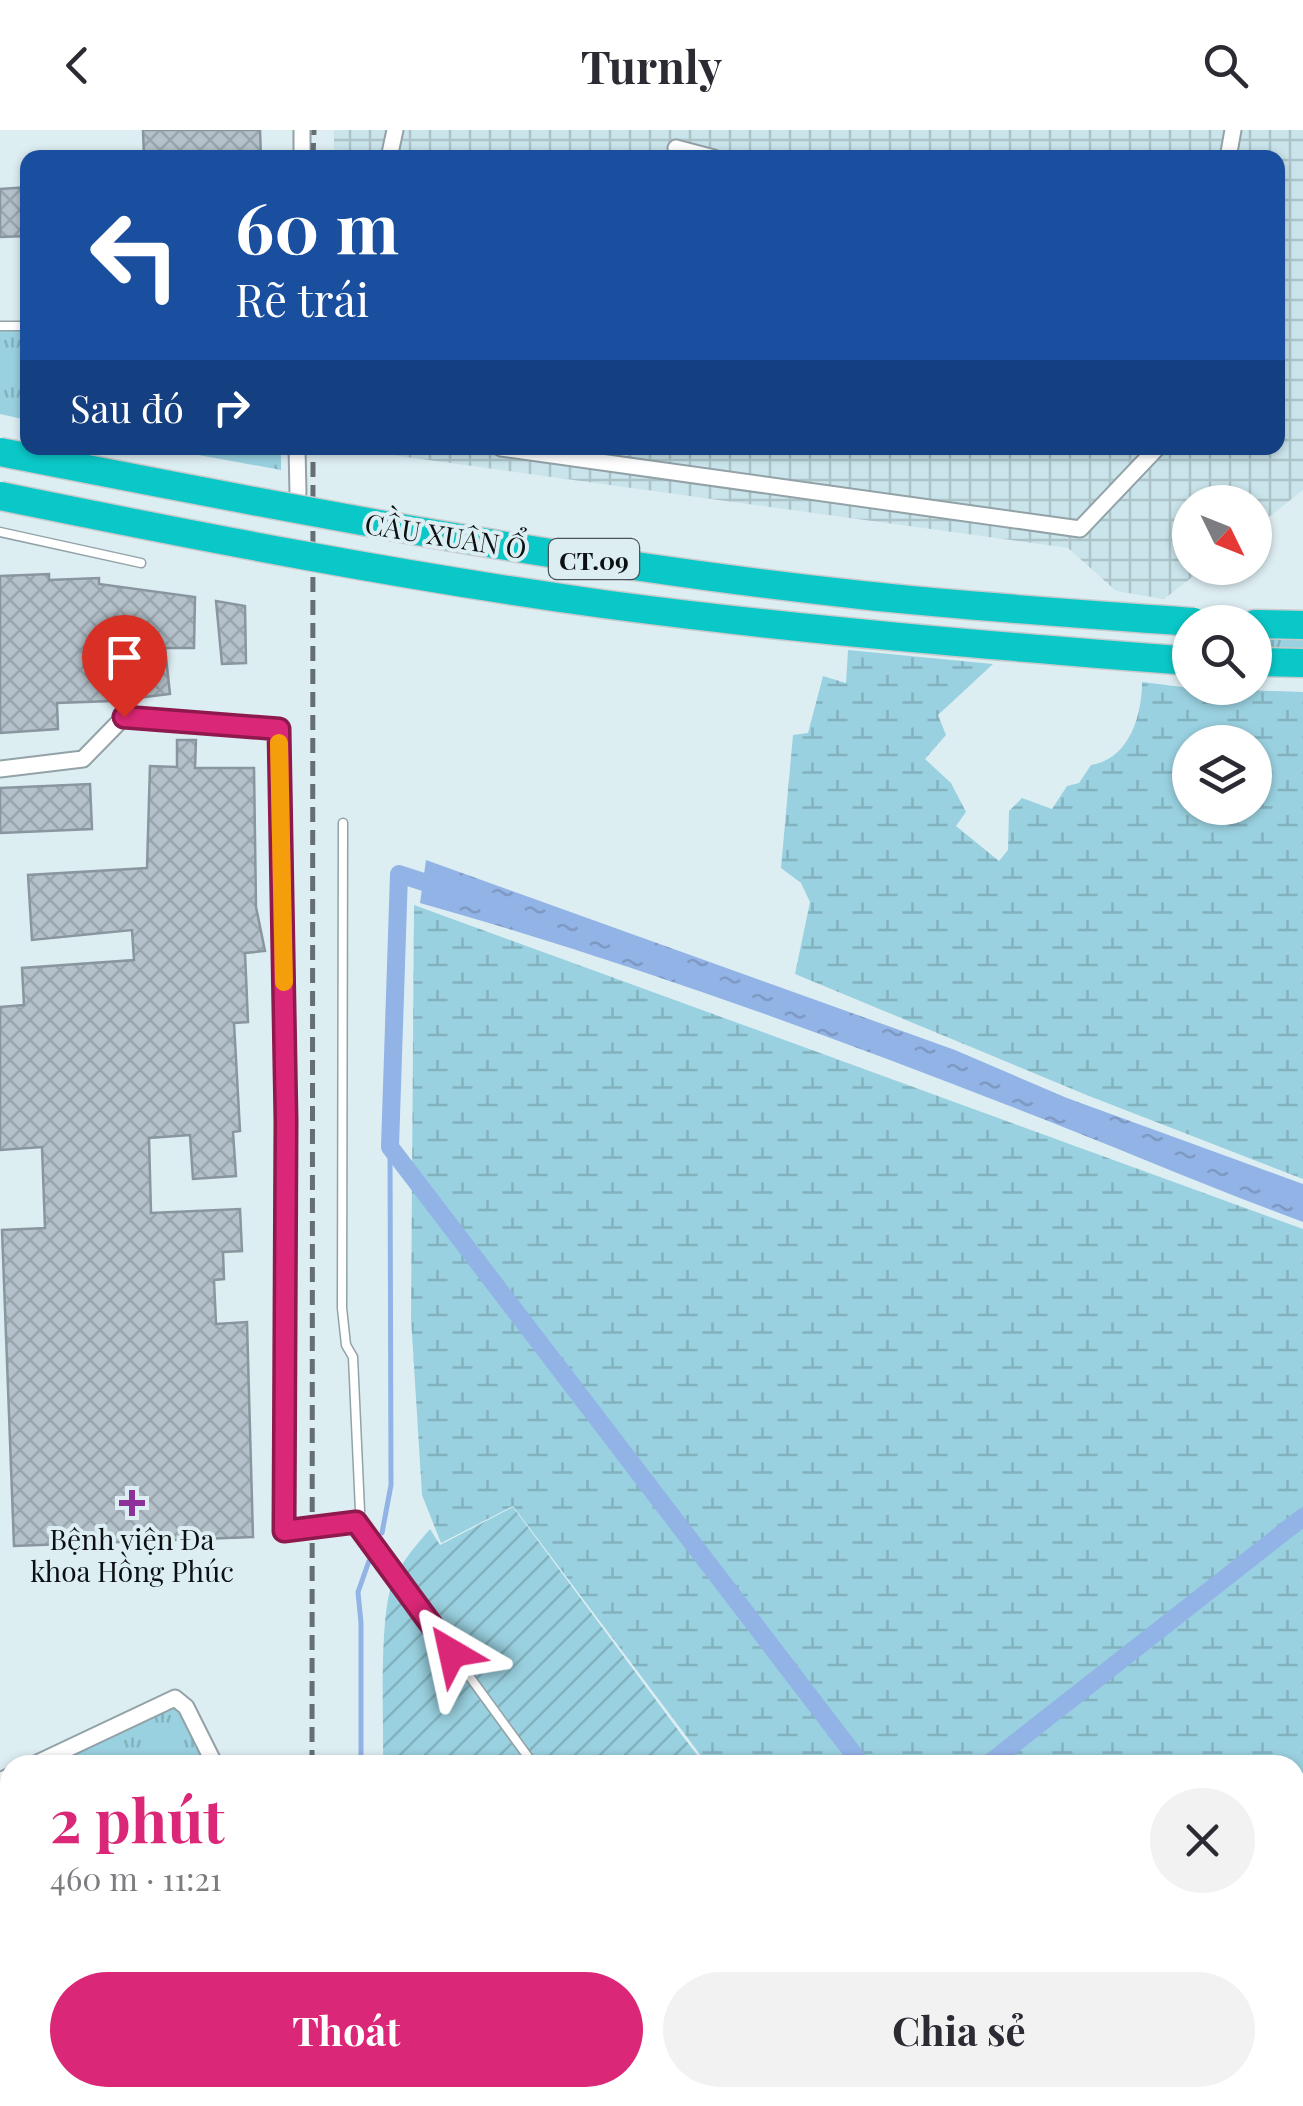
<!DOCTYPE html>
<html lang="vi">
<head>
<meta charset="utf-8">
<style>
  body { margin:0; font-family:"Playfair Display",serif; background:#f2f2f3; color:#2b2b33; height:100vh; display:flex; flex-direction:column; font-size:38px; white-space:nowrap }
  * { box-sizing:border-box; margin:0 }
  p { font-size:32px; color:#7c7c81 }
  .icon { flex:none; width:55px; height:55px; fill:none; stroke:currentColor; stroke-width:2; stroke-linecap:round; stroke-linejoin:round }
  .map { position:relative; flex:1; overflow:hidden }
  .drawer { position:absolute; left:0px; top:1625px; width:1305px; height:352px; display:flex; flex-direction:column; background:#fff; border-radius:30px 30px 0 0; box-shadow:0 2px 8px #0004 }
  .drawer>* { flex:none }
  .banner { position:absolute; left:20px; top:20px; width:1265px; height:305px; border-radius:20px; box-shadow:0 2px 8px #0004; background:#1a4fa0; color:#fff; overflow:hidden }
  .needle { width:65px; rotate:133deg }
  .buttons { position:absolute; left:1172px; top:355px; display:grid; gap:20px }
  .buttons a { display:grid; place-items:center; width:100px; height:100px; border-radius:50%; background:#fff; box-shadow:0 2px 8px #0004; font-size:50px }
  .pin { position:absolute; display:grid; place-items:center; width:85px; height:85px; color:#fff; margin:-102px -42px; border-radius:50% 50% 50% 0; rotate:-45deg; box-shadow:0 0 10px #0007 }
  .pin .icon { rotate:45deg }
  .me { position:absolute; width:110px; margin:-55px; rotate:324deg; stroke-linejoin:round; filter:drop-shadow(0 0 8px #0008) }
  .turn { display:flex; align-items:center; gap:35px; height:210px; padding:0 50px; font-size:45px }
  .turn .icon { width:130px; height:130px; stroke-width:2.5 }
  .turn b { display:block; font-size:70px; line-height:85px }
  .then { display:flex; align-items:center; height:95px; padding:0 50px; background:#0003; gap:20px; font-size:38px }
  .round { display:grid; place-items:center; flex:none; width:105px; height:105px; border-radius:52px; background:#f2f2f3 }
  .headline { display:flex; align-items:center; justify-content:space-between; height:170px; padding:0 50px }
  h1 { font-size:60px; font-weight:700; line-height:75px; color:#db2777 }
  .button { display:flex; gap:20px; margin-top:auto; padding:20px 50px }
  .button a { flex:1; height:115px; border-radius:60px; background:#db2777; color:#fff; font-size:40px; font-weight:700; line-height:115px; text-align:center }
  .button a+a { background:#f2f2f3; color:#2b2b33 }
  header { display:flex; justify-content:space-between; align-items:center; height:130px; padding:0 50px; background:#fff; font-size:45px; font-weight:700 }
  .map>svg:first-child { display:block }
  .industrial { fill:url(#industrial-grid) }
  .grass { fill:url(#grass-tufts) }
  .wetland { fill:url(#wetland-marsh); fill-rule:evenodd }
  .garden { fill:url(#garden-furrows) }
  .water { fill:url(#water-ripples) }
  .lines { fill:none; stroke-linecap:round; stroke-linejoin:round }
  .stream { stroke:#92b3e6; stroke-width:5 }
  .canal { stroke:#92b3e6; stroke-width:18 }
  .building { fill:url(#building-cross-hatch); stroke:#8a969f; stroke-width:2.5 }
  .service-casing { stroke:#92a2a7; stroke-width:11 }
  .minor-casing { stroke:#92a2a7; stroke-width:19 }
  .motorway-casing { stroke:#c9cacb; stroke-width:31 }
  .service { stroke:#fff; stroke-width:8 }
  .minor { stroke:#fff; stroke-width:15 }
  .motorway { stroke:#0bc8c8; stroke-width:28 }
  .rail { stroke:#656f73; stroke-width:5; stroke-dasharray:15 8; stroke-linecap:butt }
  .motorway-bridge-casing { stroke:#c9cacb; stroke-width:31; stroke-linecap:butt }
  .motorway-bridge { stroke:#0bc8c8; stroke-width:28 }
  .route-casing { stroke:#8e194d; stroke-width:25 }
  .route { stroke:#db2777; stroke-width:18 }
  .slow { stroke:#f59e0b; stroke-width:18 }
  .poi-dot { fill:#8d309a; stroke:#ddeef3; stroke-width:4 }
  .labels { text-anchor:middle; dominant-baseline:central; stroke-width:8; stroke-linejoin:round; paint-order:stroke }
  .shield { fill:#ddeef3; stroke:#4a5356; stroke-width:2.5 }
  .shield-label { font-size:25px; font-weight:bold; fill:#0b1012 }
  .street-label { font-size:28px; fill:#0b1012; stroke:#ddeef3 }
  .poi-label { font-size:28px; fill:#0b1012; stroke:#ddeef3 }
</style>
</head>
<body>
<header><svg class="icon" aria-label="back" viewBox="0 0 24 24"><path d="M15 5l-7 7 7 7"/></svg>Turnly<svg class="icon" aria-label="search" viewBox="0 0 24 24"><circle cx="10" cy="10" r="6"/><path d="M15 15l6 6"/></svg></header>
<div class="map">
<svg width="1303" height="1976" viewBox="0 0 1303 1976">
  <defs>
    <pattern id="industrial-grid" width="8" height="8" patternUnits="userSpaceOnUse" patternTransform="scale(2.5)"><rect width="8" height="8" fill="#cae4eb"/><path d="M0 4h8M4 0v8" fill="none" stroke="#acc3c8"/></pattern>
    <pattern id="grass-tufts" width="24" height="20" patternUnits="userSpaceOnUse" patternTransform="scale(2.5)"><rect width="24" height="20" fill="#9ad1e0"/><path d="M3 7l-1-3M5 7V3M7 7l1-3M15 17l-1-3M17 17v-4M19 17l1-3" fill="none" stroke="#83b2bf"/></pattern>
    <pattern id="wetland-marsh" width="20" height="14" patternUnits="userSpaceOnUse" patternTransform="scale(2.5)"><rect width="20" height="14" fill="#9ad1e0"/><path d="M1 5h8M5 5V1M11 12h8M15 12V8" fill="none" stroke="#83b2bf"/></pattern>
    <pattern id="garden-furrows" width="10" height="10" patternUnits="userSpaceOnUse" patternTransform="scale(2.5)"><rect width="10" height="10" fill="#9ad1e0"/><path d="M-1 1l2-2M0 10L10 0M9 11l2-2" fill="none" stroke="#83b2bf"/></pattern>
    <pattern id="water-ripples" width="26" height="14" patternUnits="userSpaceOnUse" patternTransform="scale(2.5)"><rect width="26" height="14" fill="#92b3e6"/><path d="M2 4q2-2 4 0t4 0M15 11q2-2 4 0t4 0" fill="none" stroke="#7d99c4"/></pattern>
    <pattern id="building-cross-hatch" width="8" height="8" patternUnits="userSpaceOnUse" patternTransform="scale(2.5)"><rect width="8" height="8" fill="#b4c1ca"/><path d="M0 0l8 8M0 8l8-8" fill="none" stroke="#99a5ac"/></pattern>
  </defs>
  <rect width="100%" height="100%" fill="#ddeef3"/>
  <path class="industrial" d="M334,0H1303V360L1255,398V372H1190V438H1204L1164,469L1116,461L1068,418L341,318H1278V28H334Z"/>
  <path class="grass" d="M0,191H27V290L0,284Z
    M160,318H281V340Z
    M1255,509L1303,510V521L1255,520Z
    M168,1574L179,1576L208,1635H43Z
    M10,1651V1728L0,1709V1656Z"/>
  <path class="wetland" d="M848,520L993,534L938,585L946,605L925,629L951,653L966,682L956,696L999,731L1008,720L1009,681L1022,668L1052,679L1067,656L1079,653L1091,635C1129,629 1142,586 1142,552L1190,558L1303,562V1049L1089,966L795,844L810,772L801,753L781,738L793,605L808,603L823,546L846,553ZM1190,612H1255V678H1190Z
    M414,775L1303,1099V1976H1053L1047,1968H1295V1635H708L513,1376L441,1413L422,1365L411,1188Z"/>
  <path class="garden" d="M513,1377L681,1604L705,1635H383C384,1593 378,1482 394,1449C403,1430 417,1414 430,1399L440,1415Z
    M389,1968H1046L1052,1976H389Z"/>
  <path class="water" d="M426,730L955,920L1067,968L1303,1054V1092C1203,1055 1106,1013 1007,975C815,900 619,829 420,773Z"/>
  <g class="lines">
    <path class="stream" d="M382,1403L391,1355L390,1017
      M361,1635V1493L358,1462L369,1431
      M357,1976V1968"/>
    <path class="canal" d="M445,759L399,744L390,1017L862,1635
      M987,1635L1303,1387"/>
  </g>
  <path class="building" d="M143,0H260L261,28H144Z
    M28,57V106L0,107V59Z
    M49,444V450L99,448V454L195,467L194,518H165L170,564L113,571L57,573L58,599L0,603V446Z
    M216,471L245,476L246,533L222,534Z
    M177,610H196L195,638H254L256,777L265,821L245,823L248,892L234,893L240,1001L233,1002L236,1046L193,1049L190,1005L149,1008L151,1083L240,1079L242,1121L223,1122L224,1149L214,1150L216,1194L247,1192L253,1407L14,1416L2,1100L45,1098L42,1017L0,1020V877L24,875L22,838L134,830L132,800L32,810L28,745L147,738L150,636L177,637Z
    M90,654L92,699L0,703V658Z"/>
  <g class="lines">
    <g class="service-casing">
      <path id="service" d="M0,196H28
        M0,402L141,433
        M343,693L342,1178L346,1215L353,1227L360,1381L357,1392
        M284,1401L357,1392L534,1635
        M777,1968L783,1976
        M1139,1968L1146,1976"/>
    </g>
    <g class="minor-casing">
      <path id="minor" d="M676,18L714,28
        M302,28V0
        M389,28L395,0
        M1228,28L1233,0
        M297,318L298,363
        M501,318L1080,399L1157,318
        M0,639L83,629L124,587L279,599L286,991L284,1401
        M33,1635L175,1568L186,1577L215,1635
        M0,1651L10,1646
        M0,1725L10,1744
        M0,1768L10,1789
        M0,1885L10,1906
        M41,1968L45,1976
        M269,1968V1976
        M186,1976L194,1975"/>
    </g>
    <g class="motorway-casing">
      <path id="motorway" d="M1255,494L1303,495
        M1255,532L1303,533"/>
    </g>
    <use href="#service" class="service"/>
    <use href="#minor" class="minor"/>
    <use href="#motorway" class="motorway"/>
    <path class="rail" d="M313,28L314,0
      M312,1635L313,318
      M311,1976V1968"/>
    <g class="motorway-bridge-casing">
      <path id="motorway-bridge" d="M0,322C285,378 571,434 861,465C971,477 1083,484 1194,492
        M0,366C200,407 401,446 603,474C798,500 994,516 1190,531"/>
    </g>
    <use href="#motorway-bridge" class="motorway-bridge"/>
  </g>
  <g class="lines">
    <g class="route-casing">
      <path id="route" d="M124,587L279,599L286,991L284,1401L356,1392L452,1523"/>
    </g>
    <use href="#route" class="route"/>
    <path class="slow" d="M279,613L284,852"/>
  </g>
  <path class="poi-dot" d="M127 1358h10v10h10v10h-10v10h-10v-10h-10v-10h10z"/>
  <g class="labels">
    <rect class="shield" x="549" y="409" width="90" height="40" rx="8"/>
    <g class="shield-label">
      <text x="594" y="429">CT.09</text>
    </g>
    <g class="street-label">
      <text transform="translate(446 405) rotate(9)">CẦU XUÂN Ổ</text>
    </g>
    <g class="poi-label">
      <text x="132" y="1408">Bệnh viện Đa<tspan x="132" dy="32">khoa Hồng Phúc</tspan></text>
    </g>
  </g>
</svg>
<div class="buttons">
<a><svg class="needle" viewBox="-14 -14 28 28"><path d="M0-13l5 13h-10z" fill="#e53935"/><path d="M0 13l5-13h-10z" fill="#7c7c81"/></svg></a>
<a><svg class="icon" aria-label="search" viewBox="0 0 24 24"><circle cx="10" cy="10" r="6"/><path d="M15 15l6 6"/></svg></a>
<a><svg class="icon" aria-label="layers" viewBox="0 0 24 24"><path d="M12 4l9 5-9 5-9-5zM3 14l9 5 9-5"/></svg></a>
</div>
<div class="pin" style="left:124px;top:587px;background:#d93025"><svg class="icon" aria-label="arrive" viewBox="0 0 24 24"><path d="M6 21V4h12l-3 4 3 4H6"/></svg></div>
<svg class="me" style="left:452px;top:1523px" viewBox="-20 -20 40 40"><path d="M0-17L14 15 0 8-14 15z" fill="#db2777" stroke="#fff" stroke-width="4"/></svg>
<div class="banner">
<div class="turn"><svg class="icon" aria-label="left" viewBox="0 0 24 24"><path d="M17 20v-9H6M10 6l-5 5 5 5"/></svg><div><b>60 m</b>Rẽ trái</div></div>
<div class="then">Sau đó<svg class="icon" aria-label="right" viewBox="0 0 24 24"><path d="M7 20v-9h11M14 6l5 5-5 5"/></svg></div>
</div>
<section class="drawer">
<div class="headline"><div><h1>2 phút</h1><p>460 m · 11:21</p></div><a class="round"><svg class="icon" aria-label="close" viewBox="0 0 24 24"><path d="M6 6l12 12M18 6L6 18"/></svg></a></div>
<div class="button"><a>Thoát</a><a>Chia sẻ</a></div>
</section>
</div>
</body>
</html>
